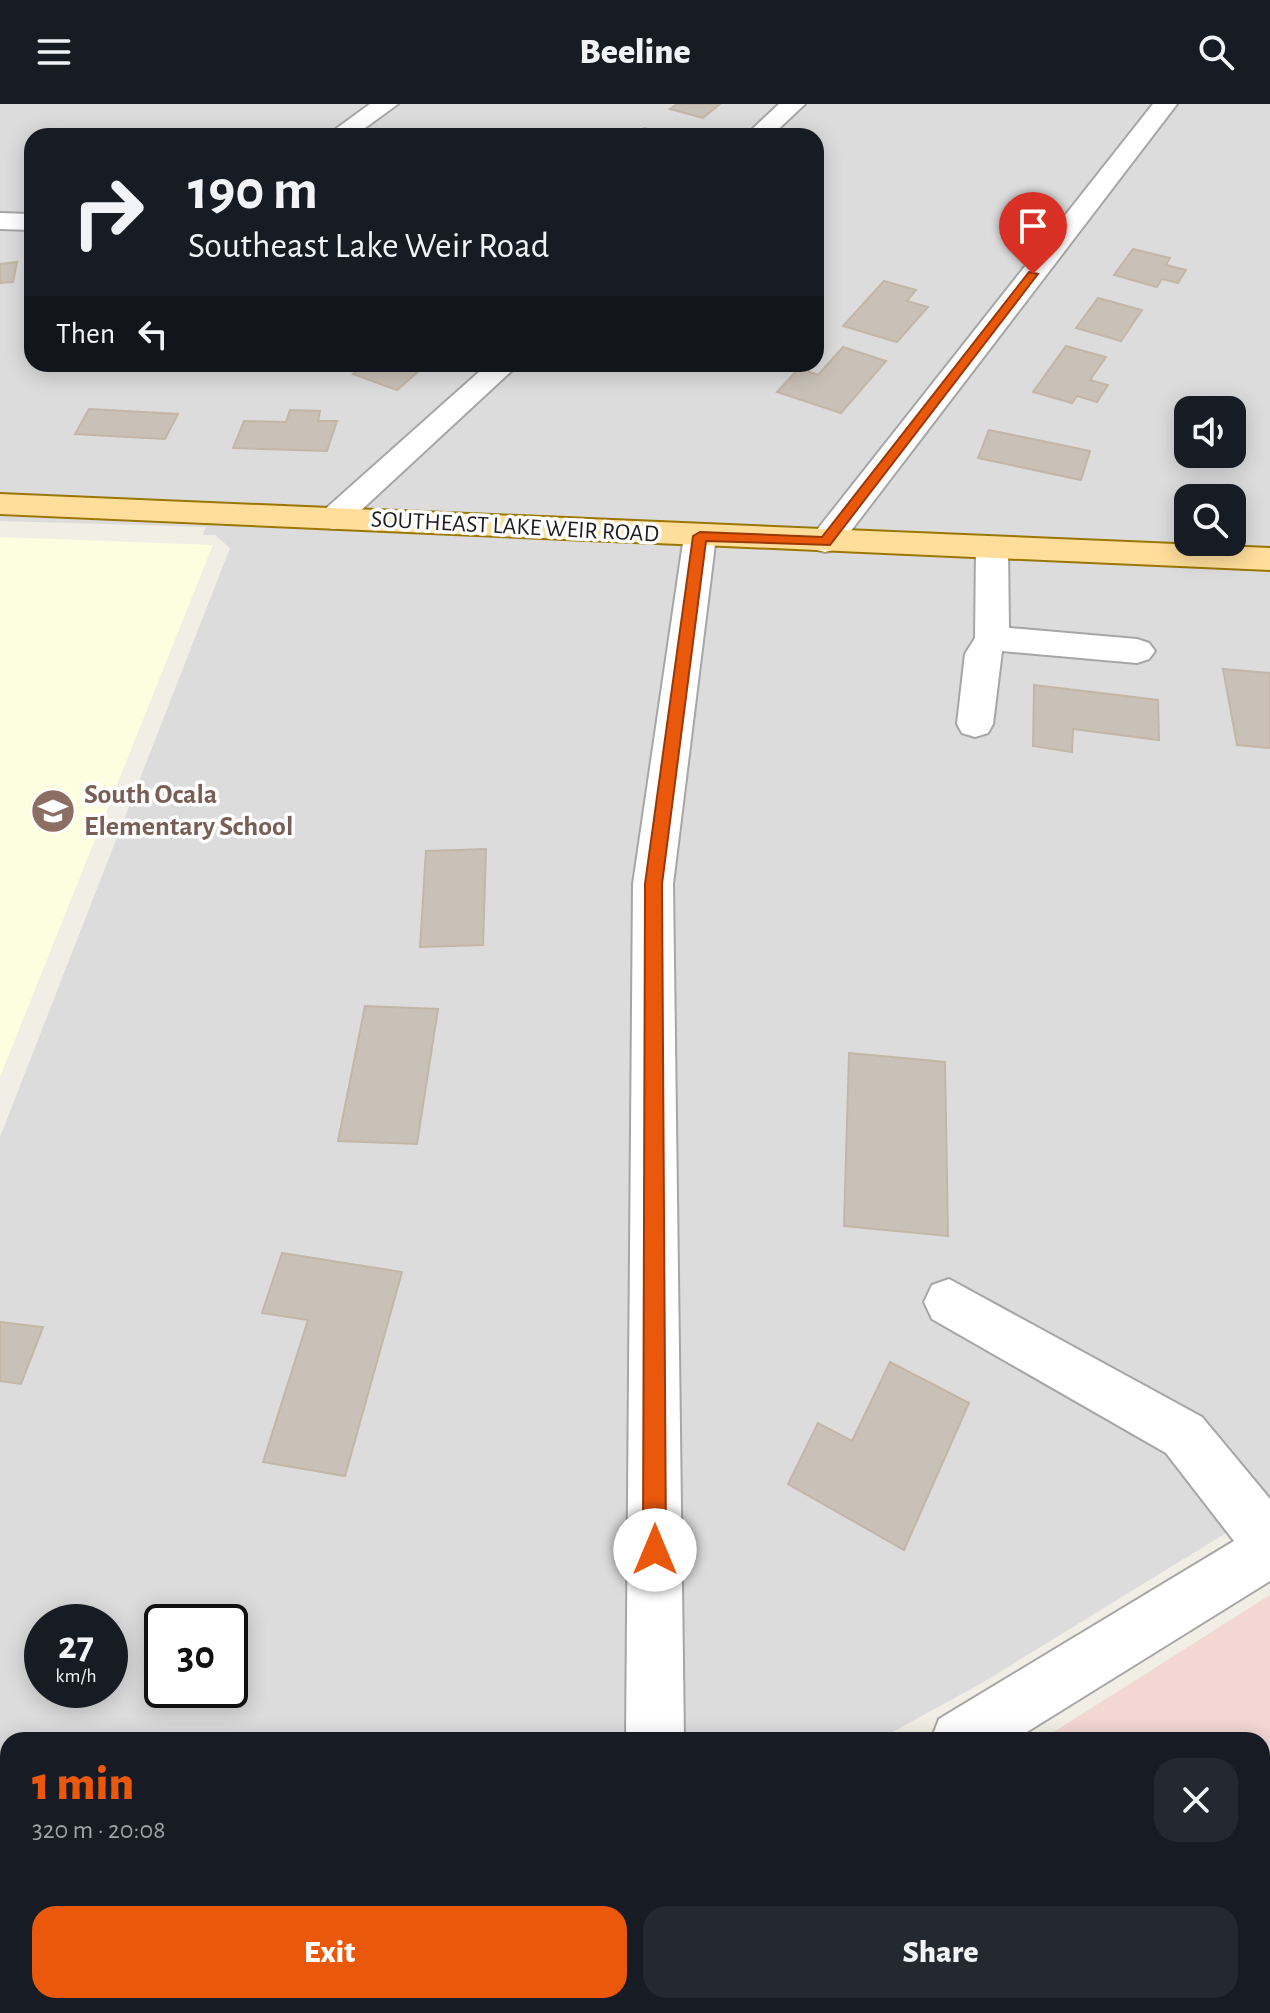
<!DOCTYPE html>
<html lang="en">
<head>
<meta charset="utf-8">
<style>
  body { margin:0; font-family:"Alegreya Sans",sans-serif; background:#242831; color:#f1f3f6; height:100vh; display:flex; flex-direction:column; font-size:30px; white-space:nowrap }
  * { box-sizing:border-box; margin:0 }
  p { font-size:26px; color:#9ea1a6 }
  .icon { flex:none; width:44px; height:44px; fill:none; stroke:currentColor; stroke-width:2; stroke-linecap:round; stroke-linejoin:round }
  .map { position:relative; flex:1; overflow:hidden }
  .details { position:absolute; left:0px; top:1628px; width:1270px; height:282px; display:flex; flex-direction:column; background:#171b24; border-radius:24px 24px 0 0; box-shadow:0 4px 20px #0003 }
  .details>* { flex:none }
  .banner { position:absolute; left:24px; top:24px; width:800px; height:244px; border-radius:24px; box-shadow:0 4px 20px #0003; background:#171b24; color:#f1f3f6; overflow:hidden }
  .buttons { position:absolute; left:1174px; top:292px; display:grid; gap:16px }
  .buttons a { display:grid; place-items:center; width:72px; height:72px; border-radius:16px; background:#171b24; box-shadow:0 4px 20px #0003; font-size:40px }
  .speed { position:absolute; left:24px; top:1500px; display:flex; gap:16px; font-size:40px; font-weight:700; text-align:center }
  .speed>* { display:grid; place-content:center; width:104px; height:104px; border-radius:50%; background:#171b24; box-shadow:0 4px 20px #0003; line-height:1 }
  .speed small { font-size:20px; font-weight:400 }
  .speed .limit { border:4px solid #111; border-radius:12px; background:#fff; color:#111 }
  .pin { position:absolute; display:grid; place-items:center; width:68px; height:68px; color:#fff; margin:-82px -34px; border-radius:50% 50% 50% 0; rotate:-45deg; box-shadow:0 0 8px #0007 }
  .pin .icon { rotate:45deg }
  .me { position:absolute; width:88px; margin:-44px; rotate:0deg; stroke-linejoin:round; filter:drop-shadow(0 0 6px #0008) }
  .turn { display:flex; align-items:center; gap:28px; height:168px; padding:0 32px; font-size:36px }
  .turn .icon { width:104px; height:104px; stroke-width:2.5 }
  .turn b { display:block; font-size:56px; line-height:68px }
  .then { display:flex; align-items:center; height:76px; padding:0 32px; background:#0003; gap:16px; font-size:30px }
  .round { display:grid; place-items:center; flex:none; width:84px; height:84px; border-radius:24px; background:#242831 }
  .headline { display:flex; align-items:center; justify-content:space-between; height:136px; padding:0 32px }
  h1 { font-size:48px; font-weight:800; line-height:60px; color:#ea580c }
  .action { display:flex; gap:16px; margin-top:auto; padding:16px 32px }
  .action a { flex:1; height:92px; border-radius:24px; background:#ea580c; color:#fff; font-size:32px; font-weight:800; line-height:92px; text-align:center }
  .action a+a { background:#242831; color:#f1f3f6 }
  header { display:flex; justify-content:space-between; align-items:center; height:104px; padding:0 32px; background:#171b24; font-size:36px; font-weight:800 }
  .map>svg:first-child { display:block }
  .residential { fill:#dddcdc; fill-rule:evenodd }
  .commercial { fill:#f2d7d3 }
  .education { fill:#fcffdf }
  .building { fill:#c9c1b7; stroke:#c3b6a6; stroke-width:2 }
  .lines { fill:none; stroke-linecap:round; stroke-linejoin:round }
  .minor-casing { stroke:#a6a6a6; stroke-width:4 }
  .major-casing { stroke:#9a7700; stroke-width:4 }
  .minor { fill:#fff; fill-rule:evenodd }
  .major { fill:#ffde9b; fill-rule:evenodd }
  .route { fill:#ea580c; stroke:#983908; stroke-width:2 }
  .labels { text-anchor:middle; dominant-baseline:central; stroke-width:7; stroke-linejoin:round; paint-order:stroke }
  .far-street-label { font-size:24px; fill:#1f1f1f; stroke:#fff }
  .education-label { font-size:28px; font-weight:bold; fill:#785e54; stroke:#fff; text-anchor:start }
</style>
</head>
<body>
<header><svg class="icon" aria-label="menu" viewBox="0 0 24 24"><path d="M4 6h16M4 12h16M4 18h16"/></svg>Beeline<svg class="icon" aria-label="search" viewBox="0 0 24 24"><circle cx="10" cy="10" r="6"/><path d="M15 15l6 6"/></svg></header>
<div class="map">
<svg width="1270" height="1909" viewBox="0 0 1270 1909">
  <rect width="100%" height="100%" fill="#f1eee5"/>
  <path class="residential" d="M0,0H1270V444L0,389ZM32,32H816V260H32ZM1188,306H1232V350H1188ZM1188,394H1232V438H1188Z
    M0,412L1270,467V1402L982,1579L878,1636H8V1902H404L391,1909H0V1033L230,444L215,431H203L206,423L0,417ZM42,1518H110V1586H42ZM162,1518H230V1586H162Z"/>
  <path class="commercial" d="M1270,1491V1909H567L579,1902H1262V1636H1041Z"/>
  <path class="education" d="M0,433L213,441L0,973Z"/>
  <path class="building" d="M677,0H720L703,14L670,5Z
    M644,24L675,32H633Z
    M1133,145L1170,154L1166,161L1186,166L1178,179L1162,175L1157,183L1114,171Z
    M17,158L13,178L0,179V160Z
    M884,177L916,186L907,197L928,203L897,238L843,222Z
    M1098,194L1142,206L1121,237L1076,224Z
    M1066,242L1106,253L1090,276L1108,281L1097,298L1077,292L1072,299L1033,288Z
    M843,243L886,257L841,309L777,288L799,264L818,271Z
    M365,260H427L397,286L353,270Z
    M89,305L178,310L165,335L75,330Z
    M290,306L320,307L318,317H337L327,347L233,344L244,317L286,318Z
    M989,326L1090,347L1081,376L978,354Z
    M1223,565L1270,569V644L1237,641Z
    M1034,581L1158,596L1159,636L1073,625L1072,648L1033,642Z
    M486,745L483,841L420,843L426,747Z
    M365,902L438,905L417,1040L338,1037Z
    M849,949L945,958L948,1132L844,1122Z
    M282,1149L402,1168L345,1372L263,1358L308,1216L262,1209Z
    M0,1218L43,1223L21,1280L0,1277Z
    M890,1258L969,1299L904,1446L788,1380L818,1319L852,1337Z"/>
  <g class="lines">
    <g class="minor-casing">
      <path id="minor" d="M370,0H398L354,32H326Z
        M779,0H805L771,32H745Z
        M1153,0H1177L837,445L825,448L813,445L809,438L813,431Z
        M0,109L32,110V126L0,125Z
        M488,260H519L344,422L333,425L322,422L317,415L322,408Z
        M700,422L712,425L716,432L673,780L684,1636H626L633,780L684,432L688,425Z
        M992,434L1004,437L1008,444L1009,524L1137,535L1149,539L1155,547L1149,555L1137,559L1002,547L993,620L988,629L975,633L962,629L957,620L965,550L975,534L976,444L980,437Z
        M949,1175L1202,1313L1270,1395V1477L1014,1636H931L939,1615L1234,1437L1166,1349L932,1215L924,1198L932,1181Z
        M1270,1746V1811L1262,1814V1749Z
        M451,1902H524L521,1909H448Z
        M679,1902H744L747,1909H682Z
        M1048,1902H1119L1116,1909H1045Z"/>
    </g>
    <g class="major-casing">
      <path id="major" d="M0,390L1270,444V466L0,410Z"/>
    </g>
    <use href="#minor" class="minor"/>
    <use href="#major" class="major"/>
  </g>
  <path class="route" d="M1029,168L1038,170L830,441L706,437L662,780L666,1446L663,1454L655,1457L647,1454L643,1446L645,780L693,432L700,428L822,433Z"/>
  <defs>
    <g id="school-disc" transform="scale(2.3)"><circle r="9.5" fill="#8d6e63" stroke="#fff"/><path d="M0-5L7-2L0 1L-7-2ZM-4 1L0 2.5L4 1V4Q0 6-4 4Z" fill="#fff"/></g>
  </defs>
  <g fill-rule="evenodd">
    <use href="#school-disc" x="53" y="707"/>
  </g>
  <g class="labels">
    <g class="far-street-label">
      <text transform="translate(515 423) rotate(3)">SOUTHEAST LAKE WEIR ROAD</text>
    </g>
    <g class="education-label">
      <text x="84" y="691">South Ocala<tspan x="84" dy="32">Elementary School</tspan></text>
    </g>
  </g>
</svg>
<div class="buttons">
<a><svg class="icon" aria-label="sound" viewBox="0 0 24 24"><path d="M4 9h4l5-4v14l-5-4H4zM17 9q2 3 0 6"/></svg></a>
<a><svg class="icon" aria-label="search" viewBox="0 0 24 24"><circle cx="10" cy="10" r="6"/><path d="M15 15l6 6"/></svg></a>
</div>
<div class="speed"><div>27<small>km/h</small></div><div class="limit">30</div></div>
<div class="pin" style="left:1033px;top:170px;background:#d93025"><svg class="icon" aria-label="arrive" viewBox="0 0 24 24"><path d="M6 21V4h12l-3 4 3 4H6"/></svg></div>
<svg class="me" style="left:655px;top:1446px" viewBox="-20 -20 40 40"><circle r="19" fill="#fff"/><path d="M0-13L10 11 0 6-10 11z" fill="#ea580c"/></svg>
<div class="banner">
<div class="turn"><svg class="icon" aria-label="right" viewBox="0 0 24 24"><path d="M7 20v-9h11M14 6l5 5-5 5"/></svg><div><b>190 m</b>Southeast Lake Weir Road</div></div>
<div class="then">Then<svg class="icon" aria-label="left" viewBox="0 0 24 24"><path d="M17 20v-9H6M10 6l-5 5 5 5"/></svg></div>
</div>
<section class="details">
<div class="headline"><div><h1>1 min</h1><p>320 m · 20:08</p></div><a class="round"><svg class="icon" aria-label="close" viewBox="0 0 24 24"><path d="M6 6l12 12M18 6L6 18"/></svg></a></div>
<div class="action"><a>Exit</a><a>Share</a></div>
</section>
</div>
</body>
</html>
